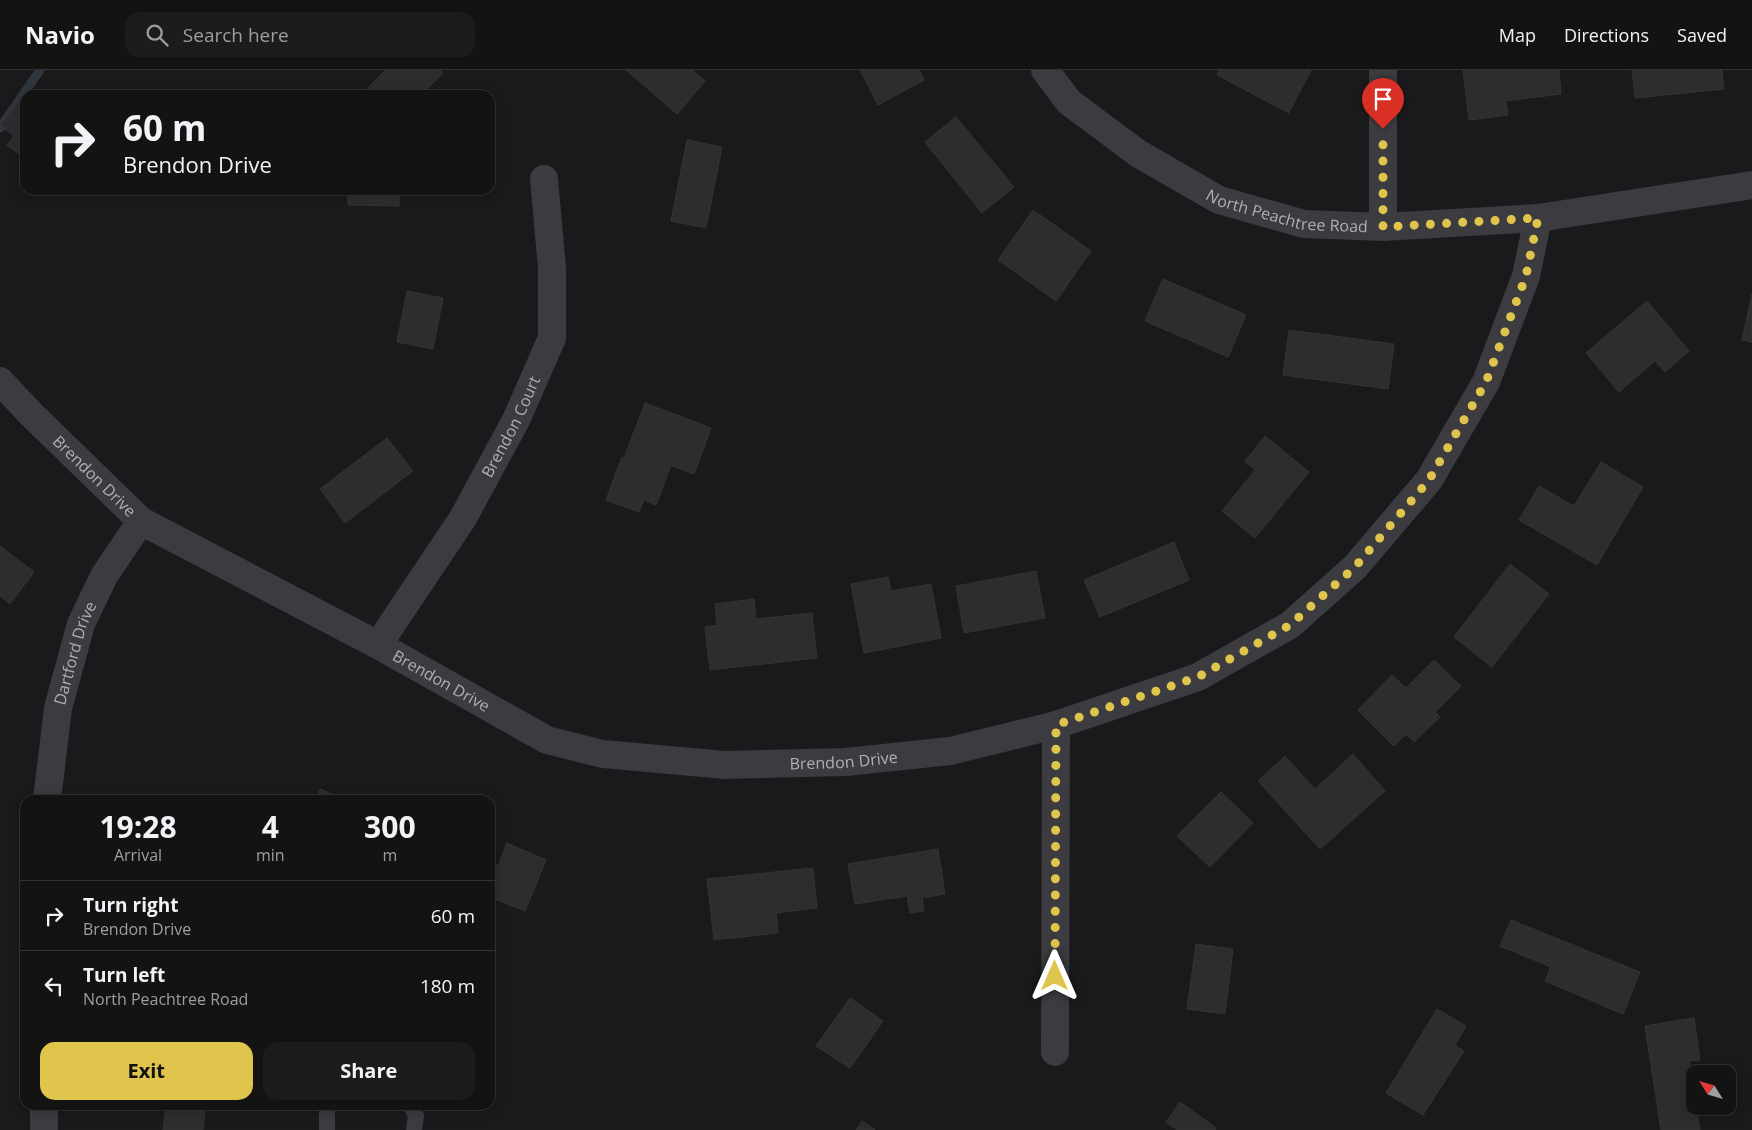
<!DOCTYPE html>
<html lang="en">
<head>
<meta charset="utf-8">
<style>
  body { margin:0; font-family:"Open Sans",sans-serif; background:#1d1c1d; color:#f1f3f6; height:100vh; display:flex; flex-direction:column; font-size:19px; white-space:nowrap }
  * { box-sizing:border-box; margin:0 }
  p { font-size:16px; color:#9d9ea0 }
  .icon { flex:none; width:28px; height:28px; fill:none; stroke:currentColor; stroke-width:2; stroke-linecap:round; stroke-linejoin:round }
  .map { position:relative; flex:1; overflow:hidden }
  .side { position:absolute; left:20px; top:725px; width:475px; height:315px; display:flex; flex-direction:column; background:#141314; border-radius:15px; box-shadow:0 2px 12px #0003,0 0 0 1px #333234 }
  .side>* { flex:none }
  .banner { position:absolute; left:20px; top:20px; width:475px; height:105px; border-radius:15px; box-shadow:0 2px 12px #0003,0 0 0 1px #333234; background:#141314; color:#f1f3f6; overflow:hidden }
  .needle { width:32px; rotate:307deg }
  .fabs { position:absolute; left:1686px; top:995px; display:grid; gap:10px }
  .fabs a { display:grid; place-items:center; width:50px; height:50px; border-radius:10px; background:#141314; box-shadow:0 2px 12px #0003,0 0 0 1px #333234; font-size:25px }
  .pin { position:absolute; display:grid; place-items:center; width:42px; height:42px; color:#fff; margin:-51px -21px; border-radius:50% 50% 50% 0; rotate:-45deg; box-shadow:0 0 5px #0007 }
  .pin .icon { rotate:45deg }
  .me { position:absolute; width:55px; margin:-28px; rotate:0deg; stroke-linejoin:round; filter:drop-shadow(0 0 4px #0008) }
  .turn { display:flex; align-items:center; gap:18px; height:105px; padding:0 20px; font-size:22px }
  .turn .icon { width:65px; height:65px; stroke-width:2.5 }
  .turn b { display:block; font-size:35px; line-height:42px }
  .eta { display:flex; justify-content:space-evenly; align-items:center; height:85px; text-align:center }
  .eta b { font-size:30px; font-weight:700; line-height:35px }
  .cta { display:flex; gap:10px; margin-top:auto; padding:10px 20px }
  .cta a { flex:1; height:58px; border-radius:15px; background:#e0c54d; color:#111; font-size:20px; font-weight:700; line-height:58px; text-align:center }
  .cta a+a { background:#1d1c1d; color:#f1f3f6 }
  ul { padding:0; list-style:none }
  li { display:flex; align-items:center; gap:15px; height:70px; padding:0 20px; border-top:1px solid #333234 }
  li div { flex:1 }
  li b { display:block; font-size:19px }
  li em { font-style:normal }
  header { display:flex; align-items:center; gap:30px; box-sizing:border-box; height:70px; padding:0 25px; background:#141314; border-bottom:1px solid #333234 }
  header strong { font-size:24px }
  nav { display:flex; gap:28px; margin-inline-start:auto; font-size:18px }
  .search { width:350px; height:45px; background:#1d1c1d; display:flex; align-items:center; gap:12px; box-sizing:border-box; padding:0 18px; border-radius:15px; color:#9d9ea0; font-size:19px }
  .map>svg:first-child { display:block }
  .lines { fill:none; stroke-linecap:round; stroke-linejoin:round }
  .stream { stroke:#30363e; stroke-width:9 }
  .building { fill:#2d2c2f; stroke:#343437 }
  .service { stroke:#3b3b40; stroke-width:16 }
  .minor { stroke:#3b3b40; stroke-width:28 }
  .route { stroke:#e0c54d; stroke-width:9; stroke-dasharray:0 16.2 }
  .labels { text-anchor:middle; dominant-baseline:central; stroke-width:5; stroke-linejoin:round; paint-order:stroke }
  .street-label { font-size:16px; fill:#adafb9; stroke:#151416 }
</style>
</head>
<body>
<header>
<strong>Navio</strong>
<div class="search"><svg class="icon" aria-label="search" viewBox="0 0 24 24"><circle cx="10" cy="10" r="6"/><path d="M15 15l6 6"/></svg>Search here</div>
<nav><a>Map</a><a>Directions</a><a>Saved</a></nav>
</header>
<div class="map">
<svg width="1752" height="1060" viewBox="0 0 1752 1060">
  <rect width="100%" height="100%" fill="#1a191b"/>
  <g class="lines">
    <path class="stream" d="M0,58L40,0"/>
  </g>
  <path class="building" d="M386,0H440L443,3L421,25H367L364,22Z
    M626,0H692L705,11L677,44Z
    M860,0H919L924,10L878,35Z
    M1219,0H1311L1289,43L1217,5Z
    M1463,0H1559L1561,24L1506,31L1508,45L1469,50Z
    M1632,0H1722L1724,19L1635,28Z
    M30,18L39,25H25V89L7,75L14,66L0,55Z
    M956,47L1014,117L982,143L925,72Z
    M687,70L722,77L706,158L671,151Z
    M348,120H399V136L348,135Z
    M1033,140L1091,181L1056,231L998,190Z
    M1163,209L1246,245L1228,287L1145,251Z
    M407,221L443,228L433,279L397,272Z
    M1752,224V272L1742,270Z
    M1647,231L1689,281L1665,302L1655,291L1619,322L1586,283Z
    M1289,260L1394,274L1388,319L1283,305Z
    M645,333L711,358L694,404L671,395L656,435L644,430L639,442L606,430L622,387L624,388Z
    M1265,366L1309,402L1255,468L1222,441L1255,400L1245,391Z
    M387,368L413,401L345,453L320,419Z
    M1601,392L1643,417L1597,495L1519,450L1539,416L1574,436Z
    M1174,472L1189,510L1100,547L1084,510Z
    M0,476L34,502L10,534L0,526Z
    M1510,494L1549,524L1492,597L1454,567Z
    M1036,501L1045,548L964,563L956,516Z
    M888,507L891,521L931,514L941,568L864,583L851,514Z
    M754,529L756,549L812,543L817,588L710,600L705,557L717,555L715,534Z
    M1434,590L1461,616L1435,642L1440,647L1414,672L1406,664L1394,676L1358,640L1392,605L1406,618Z
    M1353,684L1385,721L1320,779L1258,711L1285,686L1315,719Z
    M320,719L345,730H315Z
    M1221,722L1253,753L1210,797L1177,766Z
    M507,773L546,790L525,841L490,827V792L498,796Z
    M938,779L945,824L922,828L924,841L910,843L907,826L855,834L848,794Z
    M813,798L817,838L776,843L778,863L714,870L707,809Z
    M1511,850L1640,902L1623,944L1545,911L1551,897L1500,876Z
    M1196,874L1233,879L1225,944L1187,939Z
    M850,928L883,951L850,998L816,976Z
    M1437,939L1466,956L1455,975L1464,981L1423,1045L1386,1023Z
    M1694,948L1700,990L1689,991L1700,1060H1661L1645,956Z
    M1180,1032L1216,1058L1215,1060H1177L1166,1052Z
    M166,1035L205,1039L203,1060H163Z
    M862,1051L875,1060H856Z"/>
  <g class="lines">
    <path class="service" d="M327,1035V1060
      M411,1035L416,1046L414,1060"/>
    <g class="minor">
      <path id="s1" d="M1045,0L1069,32L1139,84L1219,130L1304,154L1383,157L1538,148L1752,115"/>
      <path d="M1383,157V0"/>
      <path id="s2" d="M0,311L31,344L141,451L378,575L547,670L603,684L725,695L846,692L950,681L1056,655L1198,607L1290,555L1355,497L1429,410L1486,312L1526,206L1538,148"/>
      <path id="s3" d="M378,575L463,448L516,350L552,268V198L544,109"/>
      <path id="s4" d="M47,730L58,638L81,554L104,506L141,451"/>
      <path d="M1055,982L1056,655"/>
      <path d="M44,1060V1035"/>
    </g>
  </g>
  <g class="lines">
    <path class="route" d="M1055,906L1056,655L1198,607L1290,555L1355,497L1429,410L1486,312L1526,206L1538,148L1383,157V59"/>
  </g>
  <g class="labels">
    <g class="street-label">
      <text stroke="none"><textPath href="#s1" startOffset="289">North Peachtree Road</textPath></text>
      <text stroke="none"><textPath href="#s3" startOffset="256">Brendon Court</textPath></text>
      <text stroke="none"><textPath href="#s2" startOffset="134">Brendon Drive</textPath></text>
      <text stroke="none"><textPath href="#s4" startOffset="150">Dartford Drive</textPath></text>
      <text stroke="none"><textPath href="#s2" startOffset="539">Brendon Drive</textPath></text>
      <text stroke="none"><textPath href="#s2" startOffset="959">Brendon Drive</textPath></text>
    </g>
  </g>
</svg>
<div class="fabs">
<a><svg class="needle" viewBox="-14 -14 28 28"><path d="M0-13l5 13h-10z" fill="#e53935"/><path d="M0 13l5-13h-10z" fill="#9d9ea0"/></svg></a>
</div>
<div class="pin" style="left:1383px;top:59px;background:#d93025"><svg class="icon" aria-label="arrive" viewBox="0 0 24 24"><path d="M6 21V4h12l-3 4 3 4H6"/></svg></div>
<svg class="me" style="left:1055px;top:906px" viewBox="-20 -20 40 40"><path d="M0-17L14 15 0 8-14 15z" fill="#e0c54d" stroke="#fff" stroke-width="4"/></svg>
<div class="banner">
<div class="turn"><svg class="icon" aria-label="right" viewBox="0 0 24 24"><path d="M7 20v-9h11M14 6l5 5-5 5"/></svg><div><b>60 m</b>Brendon Drive</div></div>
</div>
<section class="side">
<div class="eta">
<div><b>19:28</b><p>Arrival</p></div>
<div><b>4</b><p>min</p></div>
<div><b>300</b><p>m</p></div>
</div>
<ul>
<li><svg class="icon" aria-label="right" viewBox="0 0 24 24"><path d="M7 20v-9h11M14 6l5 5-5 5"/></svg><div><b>Turn right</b><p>Brendon Drive</p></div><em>60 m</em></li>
<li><svg class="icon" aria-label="left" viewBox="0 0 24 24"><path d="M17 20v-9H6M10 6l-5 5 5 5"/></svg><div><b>Turn left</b><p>North Peachtree Road</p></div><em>180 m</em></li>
</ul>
<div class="cta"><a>Exit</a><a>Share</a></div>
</section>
</div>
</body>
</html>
